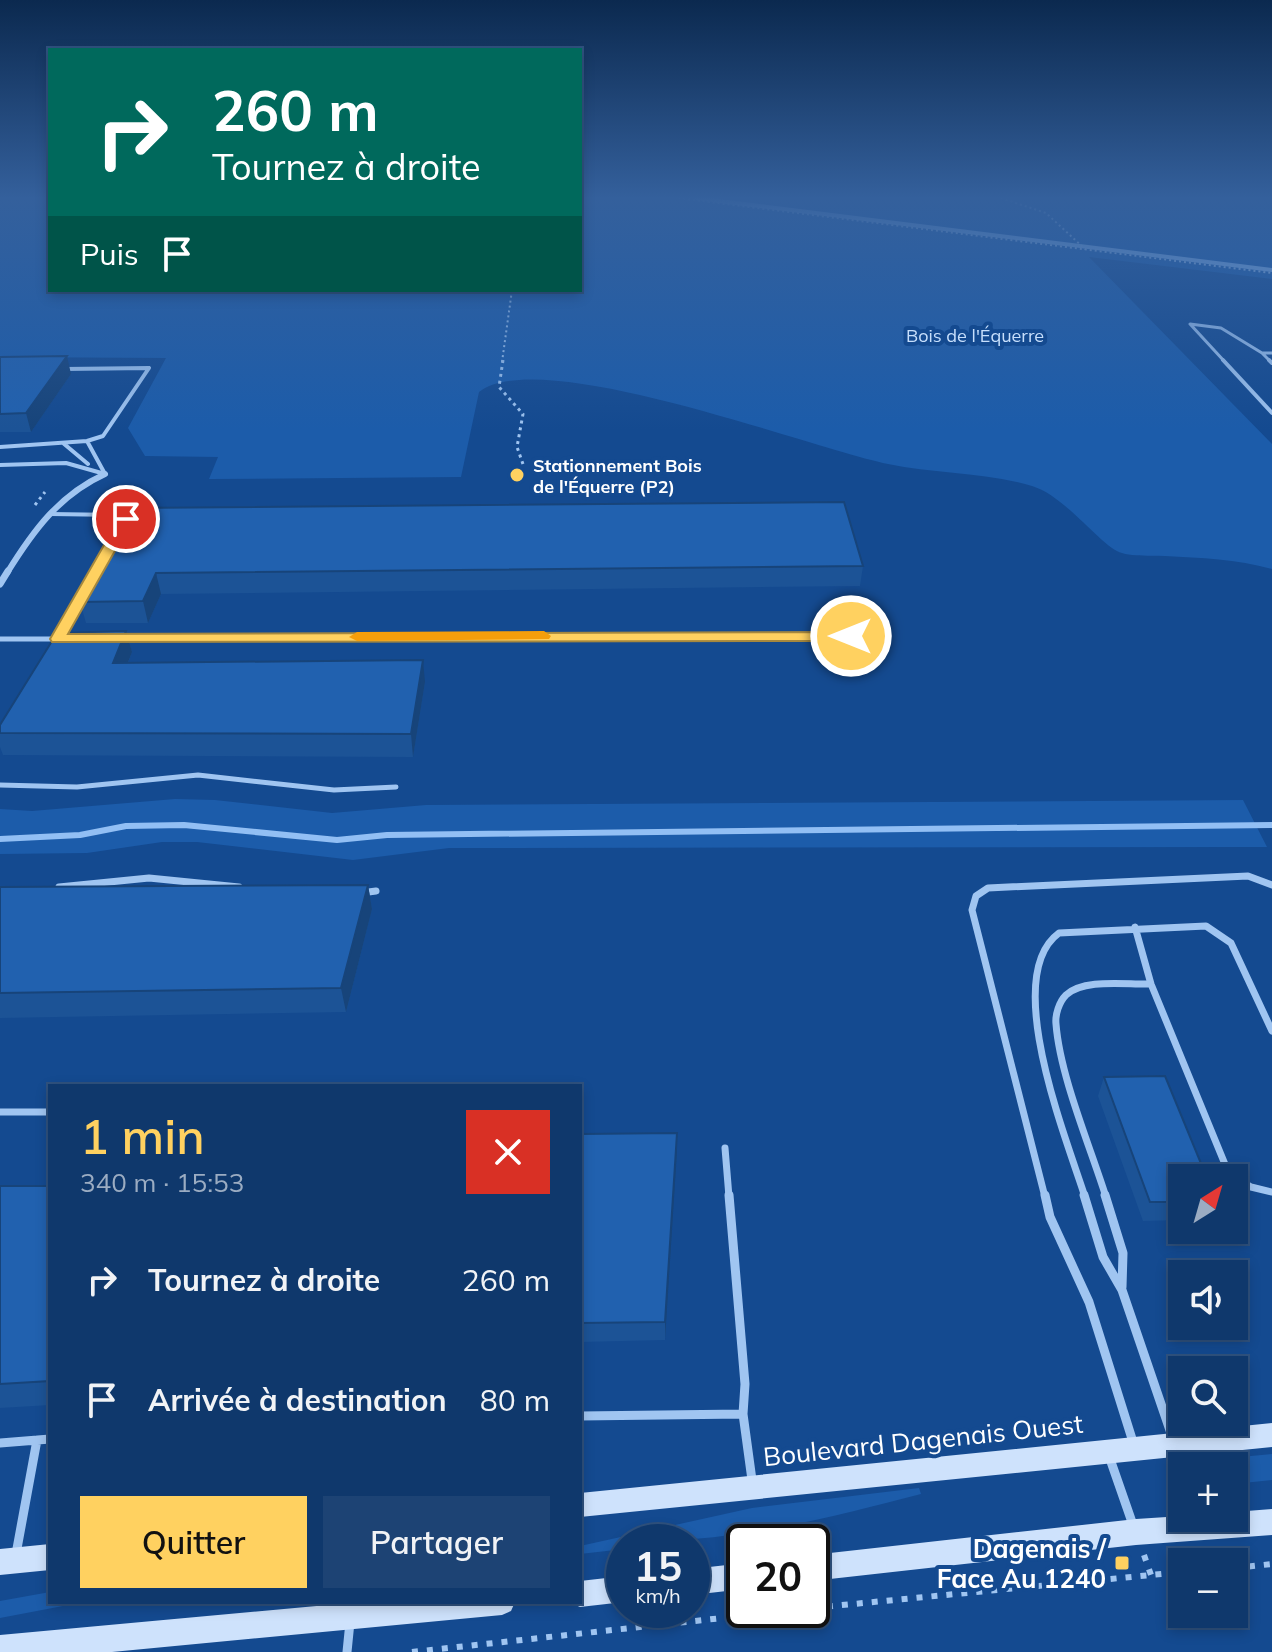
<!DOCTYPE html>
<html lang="fr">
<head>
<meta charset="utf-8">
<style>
  body { margin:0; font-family:Mulish,sans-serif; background:#1d4374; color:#f1f3f6; height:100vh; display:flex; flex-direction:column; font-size:30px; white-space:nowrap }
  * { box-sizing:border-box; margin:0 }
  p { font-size:26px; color:#9bacc2 }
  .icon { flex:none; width:44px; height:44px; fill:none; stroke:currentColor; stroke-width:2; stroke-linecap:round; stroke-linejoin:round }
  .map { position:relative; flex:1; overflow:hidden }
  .drawer { position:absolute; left:48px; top:1084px; width:534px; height:520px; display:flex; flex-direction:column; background:#0f386c; border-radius:0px; box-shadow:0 4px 12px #0003,0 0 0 2px #2f527f }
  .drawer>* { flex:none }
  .hud { position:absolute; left:48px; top:48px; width:534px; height:244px; border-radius:0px; box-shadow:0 4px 12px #0003,0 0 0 2px #2f527f; background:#00695c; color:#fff; overflow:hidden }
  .needle { width:52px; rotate:37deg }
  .tools { position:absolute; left:1168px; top:1164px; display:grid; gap:16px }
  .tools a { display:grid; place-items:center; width:80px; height:80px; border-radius:0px; background:#0f386c; box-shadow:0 4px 12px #0003,0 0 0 2px #2f527f; font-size:40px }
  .speed { position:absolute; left:606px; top:1524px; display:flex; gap:16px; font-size:40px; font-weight:700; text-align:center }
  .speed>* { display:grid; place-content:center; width:104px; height:104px; border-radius:50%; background:#0f386c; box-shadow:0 4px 12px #0003,0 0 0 2px #2f527f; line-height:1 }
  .speed small { font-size:20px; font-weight:400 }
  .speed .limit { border:4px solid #111; border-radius:12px; background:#fff; color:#111 }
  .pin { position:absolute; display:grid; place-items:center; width:68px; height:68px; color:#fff; margin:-34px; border:4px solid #fff; border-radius:50%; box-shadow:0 2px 8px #0007 }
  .me { position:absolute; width:88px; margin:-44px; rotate:270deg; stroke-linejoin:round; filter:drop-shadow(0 0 6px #0008) }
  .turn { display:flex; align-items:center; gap:28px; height:168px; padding:0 32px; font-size:36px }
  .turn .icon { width:104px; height:104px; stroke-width:2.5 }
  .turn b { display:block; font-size:56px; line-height:68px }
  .then { display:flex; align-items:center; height:76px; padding:0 32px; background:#0003; gap:16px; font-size:30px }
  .round { display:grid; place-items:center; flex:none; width:84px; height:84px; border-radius:0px; background:#1d4374 }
  .summary { display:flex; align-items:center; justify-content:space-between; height:136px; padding:0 32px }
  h1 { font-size:48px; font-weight:600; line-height:60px; color:#ffd160 }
  .cta { display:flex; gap:16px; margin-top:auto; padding:16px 32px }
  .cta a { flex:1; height:92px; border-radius:0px; background:#ffd160; color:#111; font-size:32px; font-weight:600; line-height:92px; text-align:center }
  .cta a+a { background:#1d4374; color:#f1f3f6 }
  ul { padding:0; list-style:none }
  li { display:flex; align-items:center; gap:24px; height:120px; padding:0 32px }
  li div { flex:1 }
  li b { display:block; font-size:30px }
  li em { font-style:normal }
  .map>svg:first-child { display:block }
  .green { fill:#1c5caa }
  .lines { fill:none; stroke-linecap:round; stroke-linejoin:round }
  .stream-far1 { stroke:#92bff4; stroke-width:4 }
  .stream { stroke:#92bff4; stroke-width:6 }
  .path-far2 { stroke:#a0c5f1; stroke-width:2; stroke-dasharray:2 3; stroke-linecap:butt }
  .path-far1 { stroke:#a0c5f1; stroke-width:3; stroke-dasharray:3 4; stroke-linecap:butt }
  .path { stroke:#a0c5f1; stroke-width:6; stroke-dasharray:6 9; stroke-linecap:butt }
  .service-far4 { stroke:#a0c5f1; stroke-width:3 }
  .service-far3 { stroke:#a0c5f1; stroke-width:4 }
  .service-far2 { stroke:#a0c5f1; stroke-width:5 }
  .service-far1 { stroke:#a0c5f1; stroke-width:7 }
  .service { stroke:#a0c5f1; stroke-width:9 }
  .minor-far1 { stroke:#a0c5f1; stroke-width:6 }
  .minor { stroke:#a0c5f1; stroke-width:7 }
  .secondary { fill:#cee2fc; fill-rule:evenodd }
  .wall { fill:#1c5396 }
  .shaded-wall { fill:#17447a }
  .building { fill:#2161af; stroke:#17447a; stroke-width:2 }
  .route { fill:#ffd160; stroke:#a6883e; stroke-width:2 }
  .slow { fill:#f59e0b }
  .poi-dot { fill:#ffd160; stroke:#144a90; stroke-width:3 }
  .labels { text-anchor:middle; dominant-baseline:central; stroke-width:8; stroke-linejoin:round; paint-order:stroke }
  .far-park-label { font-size:18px; fill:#c7dffc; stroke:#144a90 }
  .far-poi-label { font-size:18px; font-weight:bold; fill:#fff; stroke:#144a90; text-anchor:start }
  .near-street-label { font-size:26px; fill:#fff; stroke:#144a90 }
  .near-poi-label { font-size:26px; font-weight:bold; fill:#fff; stroke:#144a90; text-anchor:end }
</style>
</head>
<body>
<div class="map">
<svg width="1272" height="1652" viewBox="0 0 1272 1652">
  <rect width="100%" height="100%" fill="#144a90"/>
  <path class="green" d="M0,198H50V290H580V198H1272V279L1089,257L1272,444V569C1236,559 1201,558 1165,556C1151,555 1135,557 1122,553C1103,549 1066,496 1032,486C985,472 935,474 888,464C810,448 539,344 479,392L461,477L209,479L218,457L145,456L128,428L166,358L0,357Z
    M175,799L215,800L332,813L426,805L1243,800L1267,847L449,848L353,860L197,842H162L87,853L0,854V809L32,811Z
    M1272,1454V1480L1234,1484V1466H1182V1476L1177,1463Z
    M919,1488L921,1494C818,1521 732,1542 624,1542V1549L580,1554V1546L752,1508Z
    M50,1592V1602H84L0,1618V1601Z"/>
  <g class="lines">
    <path class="stream-far1" d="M696,198L1272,270"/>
    <path class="stream" d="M0,839L80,835L126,826L184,825L337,840L387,835L1272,825"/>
    <path class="path-far2" d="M678,198L1272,273
      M1001,198L1046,213L1085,249
      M502,362L512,290"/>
    <path class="path-far1" d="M503,360L499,387L523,414L517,447L524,467
      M35,505L45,492"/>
    <path class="path" d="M1144,1555L1151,1575
      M1234,1568L1272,1564
      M812,1608L1182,1572
      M412,1652L795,1610"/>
    <path class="service-far4" d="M1262,353L1271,362
      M1225,362L1190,324L1221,328L1262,353H1272"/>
    <path class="service-far3" d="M1223,360L1272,413
      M1269,360L1272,363
      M64,369L149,368
      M87,441L105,474
      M63,443L88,464
      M0,447L87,441L103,436L149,368
      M0,465L66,463L105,474
      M50,514L119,515L127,522
      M93,573L110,542"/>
    <path class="service-far2" d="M58,637L94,571
      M0,639H59
      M122,639L851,636
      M0,785L77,787L198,775L334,790L396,787"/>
    <path class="service-far1" d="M59,887L149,878L239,887
      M361,893L376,891
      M1135,927L1151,984L1229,1174L1251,1187L1272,1192
      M0,1112H50
      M725,1148L729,1197
      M1045,1197L972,910L976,896L988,888L1248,876L1272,885
      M1085,1197C1067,1140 1000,976 1059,933L1206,926L1231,943L1272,1031
      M1106,1197C1090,1146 1060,1076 1056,1024C1055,1015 1059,1002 1066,995C1084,978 1127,985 1151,984"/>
    <path class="service" d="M729,1195L745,1384L743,1414
      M1045,1195L1050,1217L1089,1302L1133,1442
      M1084,1195L1103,1257L1122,1290L1173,1439
      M1105,1195L1123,1253L1122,1287
      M580,1416L743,1414L752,1480
      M0,1443L50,1439
      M1109,1456L1133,1525
      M16,1554L37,1440
      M347,1652L350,1622"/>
    <path class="minor-far1" d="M7,573C33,531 59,495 105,474"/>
    <path class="minor" d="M0,584L8,571"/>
    <path class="secondary" d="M1272,1423V1447L580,1517V1493Z
      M1272,1509V1535L1136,1545L812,1581V1555L1136,1519L1182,1516V1518H1234V1512Z
      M50,1544V1570L0,1575V1549Z
      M744,1563V1589L692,1595V1569Z
      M624,1576V1602L580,1607L571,1603L580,1602V1581Z
      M360,1602H515L511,1611L502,1615L112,1652H0V1635Z"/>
  </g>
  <path class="wall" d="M0,357L71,374L31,432H0Z
    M127,508L863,566L860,586L161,594L148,623H86L80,602Z
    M126,631L132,652L128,663L425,682L413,757L3,755L0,747V725Z
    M368,885L372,909L346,1012L0,1018V887Z
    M1104,1077L1182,1178V1220L1143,1221L1098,1096Z
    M580,1134L677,1151L665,1340L580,1342Z
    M0,1186H50V1405L0,1408Z"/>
  <path class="shaded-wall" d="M67,356L71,374L31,432L26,413Z
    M156,573L161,594L148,623L143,601Z
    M126,631L132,652L119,685L113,663Z
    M423,660L425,682L413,757L411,734Z
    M368,885L372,909L346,1012L341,988Z
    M677,1133V1151L665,1340V1322Z"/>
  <path class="building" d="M67,356L26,413L0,414V357Z
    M844,502L863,566L156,573L143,601L80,602L127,508Z
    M126,631L113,663L423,660L411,734L0,733V725L57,633Z
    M368,885L341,988L0,993V887Z
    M1165,1076L1207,1178H1182V1202H1150L1104,1077Z
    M677,1133L665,1322L580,1323V1134Z
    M0,1186H50V1381L0,1384Z"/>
  <linearGradient id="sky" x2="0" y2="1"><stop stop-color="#0b294f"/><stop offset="0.46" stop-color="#34609c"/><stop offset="1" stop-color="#34609c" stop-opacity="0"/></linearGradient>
  <rect width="1272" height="430" fill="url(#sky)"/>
  <path class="route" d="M126,515L133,519L68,634L851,632L858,636L851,641L52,642L50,639L119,519Z"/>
  <path class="slow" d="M544,631L551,636L549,639L357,641L349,637L357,632Z"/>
  <g class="poi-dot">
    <circle cx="517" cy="475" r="8"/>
    <rect x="1114" y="1555" width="16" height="16" rx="4"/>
  </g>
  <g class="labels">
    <g class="far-park-label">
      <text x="975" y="335">Bois de l'Équerre</text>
    </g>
    <g class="far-poi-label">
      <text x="533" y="465">Stationnement Bois<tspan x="533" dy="21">de l'Équerre (P2)</tspan></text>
    </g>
    <g class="near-street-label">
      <text transform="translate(923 1440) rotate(-6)">Boulevard Dagenais Ouest</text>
    </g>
    <g class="near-poi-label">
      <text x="1106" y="1548">Dagenais /<tspan x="1106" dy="30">Face Au 1240</tspan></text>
    </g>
  </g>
</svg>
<div class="tools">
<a><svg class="needle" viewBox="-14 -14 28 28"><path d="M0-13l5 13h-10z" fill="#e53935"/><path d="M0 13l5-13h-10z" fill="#9bacc2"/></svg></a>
<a><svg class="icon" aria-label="sound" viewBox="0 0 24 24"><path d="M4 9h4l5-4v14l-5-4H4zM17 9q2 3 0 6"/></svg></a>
<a><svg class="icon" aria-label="search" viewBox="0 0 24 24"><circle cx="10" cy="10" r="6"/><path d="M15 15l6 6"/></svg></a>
<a>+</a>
<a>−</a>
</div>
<div class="speed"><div>15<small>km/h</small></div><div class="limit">20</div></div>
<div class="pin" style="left:126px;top:519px;background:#d93025"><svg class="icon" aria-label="arrive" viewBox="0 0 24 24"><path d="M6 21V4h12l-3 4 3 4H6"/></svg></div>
<svg class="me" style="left:851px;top:636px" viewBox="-20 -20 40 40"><circle r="17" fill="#ffd160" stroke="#fff" stroke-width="3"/><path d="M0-11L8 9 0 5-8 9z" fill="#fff"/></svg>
<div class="hud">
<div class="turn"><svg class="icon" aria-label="right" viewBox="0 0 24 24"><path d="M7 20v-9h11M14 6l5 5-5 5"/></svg><div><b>260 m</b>Tournez à droite</div></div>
<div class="then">Puis<svg class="icon" aria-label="arrive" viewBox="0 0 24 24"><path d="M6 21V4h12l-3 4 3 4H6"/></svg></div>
</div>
<section class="drawer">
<div class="summary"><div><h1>1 min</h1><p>340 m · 15:53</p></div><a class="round" style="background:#d93025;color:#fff"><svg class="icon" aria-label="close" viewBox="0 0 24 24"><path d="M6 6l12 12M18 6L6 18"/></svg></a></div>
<ul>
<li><svg class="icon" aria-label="right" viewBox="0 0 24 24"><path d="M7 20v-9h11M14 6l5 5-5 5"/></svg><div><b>Tournez à droite</b></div><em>260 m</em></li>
<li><svg class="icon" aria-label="arrive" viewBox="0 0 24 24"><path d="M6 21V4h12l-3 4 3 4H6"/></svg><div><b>Arrivée à destination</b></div><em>80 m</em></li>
</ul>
<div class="cta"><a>Quitter</a><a>Partager</a></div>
</section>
</div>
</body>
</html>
